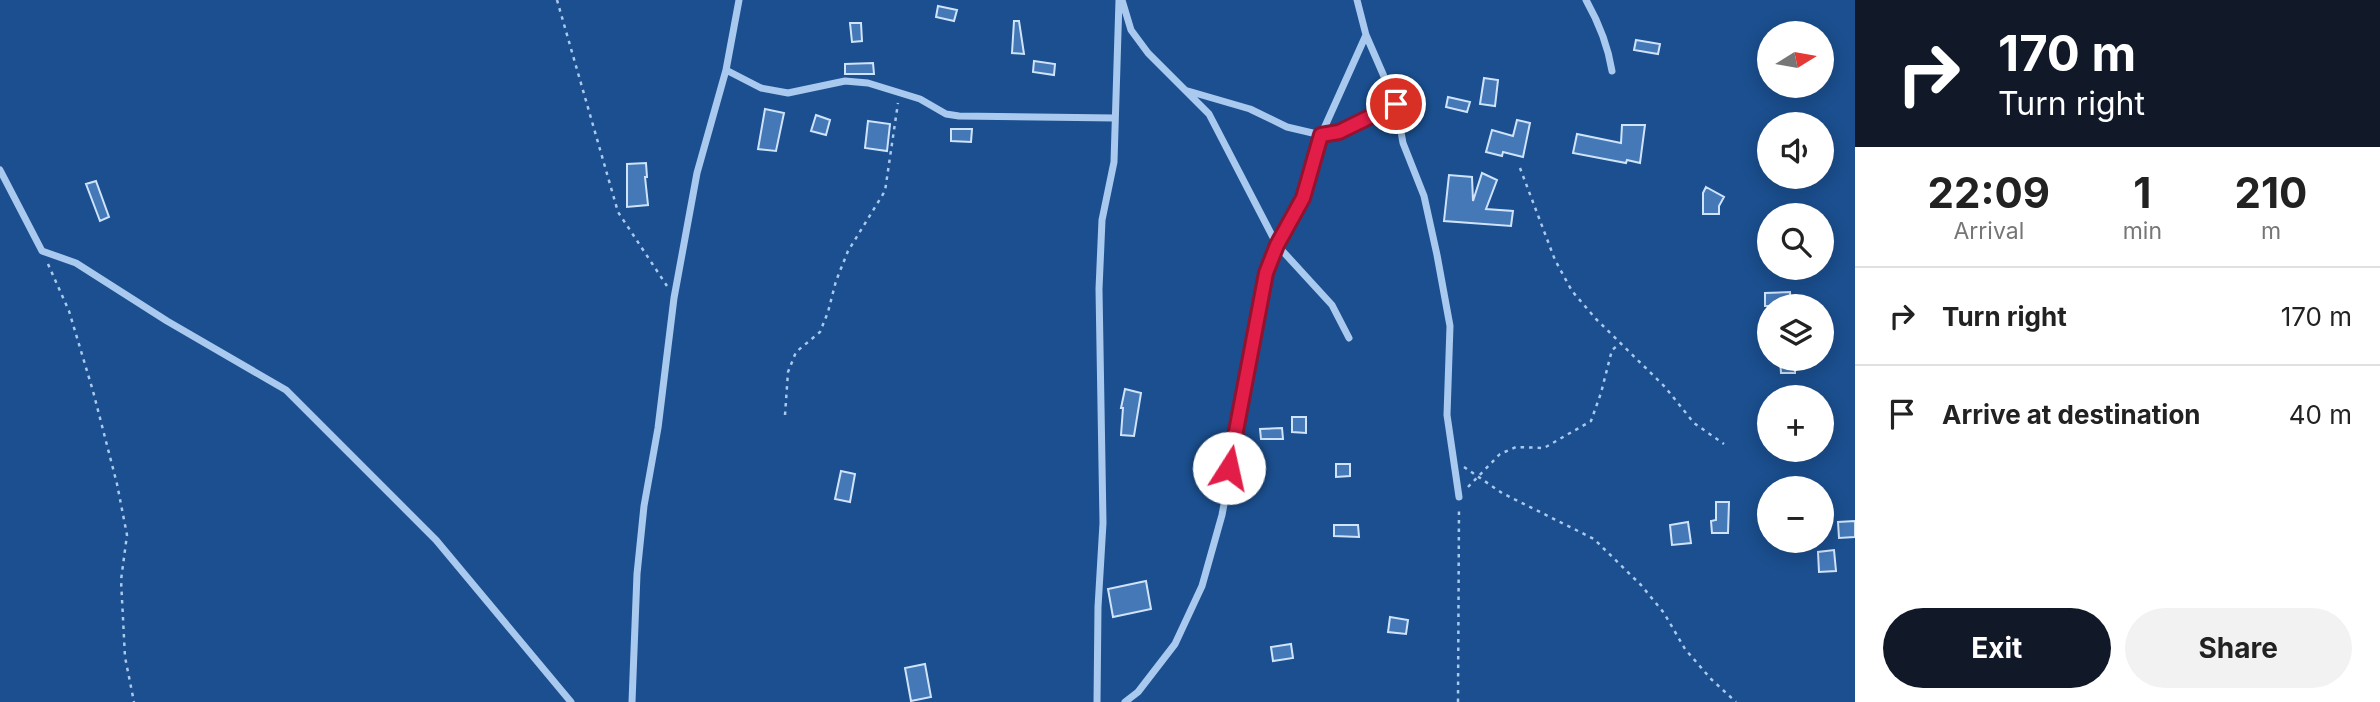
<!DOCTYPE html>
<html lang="en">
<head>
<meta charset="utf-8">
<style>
  body { margin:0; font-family:Inter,sans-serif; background:#f2f2f2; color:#222; height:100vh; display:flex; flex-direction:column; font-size:26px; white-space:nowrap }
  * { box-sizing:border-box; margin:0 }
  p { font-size:23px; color:#767676 }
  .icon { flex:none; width:38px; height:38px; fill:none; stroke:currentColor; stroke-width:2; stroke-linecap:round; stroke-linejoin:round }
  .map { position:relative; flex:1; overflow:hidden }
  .panel { display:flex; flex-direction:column; background:#fff; width:525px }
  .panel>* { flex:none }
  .top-card { background:#111827; color:#fff; overflow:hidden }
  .needle { width:46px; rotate:79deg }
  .tools { position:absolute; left:1757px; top:21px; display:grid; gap:14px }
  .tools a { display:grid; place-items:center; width:77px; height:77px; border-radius:50%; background:#fff; box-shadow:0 4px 18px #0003; font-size:35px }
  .pin { position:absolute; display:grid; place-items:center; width:60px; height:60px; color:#fff; margin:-30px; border:4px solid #fff; border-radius:50%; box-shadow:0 2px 7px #0007 }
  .me { position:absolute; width:77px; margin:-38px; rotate:10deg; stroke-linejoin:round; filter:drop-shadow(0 0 5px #0008) }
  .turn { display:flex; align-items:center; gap:24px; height:147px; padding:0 28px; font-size:32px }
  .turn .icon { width:91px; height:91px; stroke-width:2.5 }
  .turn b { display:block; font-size:49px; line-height:60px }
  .eta { display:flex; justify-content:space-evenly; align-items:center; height:119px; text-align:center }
  .eta b { font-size:42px; font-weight:700; line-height:49px }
  .action { display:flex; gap:14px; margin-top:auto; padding:14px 28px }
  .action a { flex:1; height:80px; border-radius:42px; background:#111827; color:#fff; font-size:28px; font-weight:700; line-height:80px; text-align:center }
  .action a+a { background:#f2f2f2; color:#222 }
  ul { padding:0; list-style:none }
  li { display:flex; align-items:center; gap:21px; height:98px; padding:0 28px; border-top:2px solid #e0e0e0 }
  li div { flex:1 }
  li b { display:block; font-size:26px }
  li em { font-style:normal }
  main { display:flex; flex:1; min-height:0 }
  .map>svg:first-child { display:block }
  .building { fill:#4478b7; stroke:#cfe3fa; stroke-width:2 }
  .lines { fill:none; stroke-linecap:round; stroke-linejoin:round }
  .path { stroke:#a9c9ee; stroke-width:2.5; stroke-dasharray:3.5 5; stroke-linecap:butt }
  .minor { stroke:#a9c9ee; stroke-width:7 }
  .route-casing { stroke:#92132f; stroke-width:18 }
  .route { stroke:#e11d48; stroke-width:12 }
</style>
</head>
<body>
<main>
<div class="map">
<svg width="1855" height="702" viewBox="0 0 1855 702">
  <rect width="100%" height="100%" fill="#1b4f8f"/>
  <path class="building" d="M938,6L957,10L954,21L936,17Z
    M1014,21H1019L1024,54L1012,53Z
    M850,23H861L862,41L852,42Z
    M1636,40L1660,44L1658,54L1634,50Z
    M1034,61L1055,64L1054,75L1033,72Z
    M873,63L874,74H845V64Z
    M1484,78L1498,80L1495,106L1480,104Z
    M1448,97L1470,102L1467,112L1446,107Z
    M765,109L784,113L776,151L758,149Z
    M816,115L830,120L826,135L811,131Z
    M1517,120L1530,123L1523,157L1503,152L1502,156L1486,152L1492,130L1513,136Z
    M868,121L890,124L887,151L865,148Z
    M1622,125H1645L1640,163L1627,160L1626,163L1573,153L1577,134L1621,143Z
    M951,129H972L971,142L951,141Z
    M646,163L647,177H645L648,205L627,207V164Z
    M1482,173L1497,180L1486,209L1513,211L1511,226L1444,221L1449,175L1472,177L1473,201Z
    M96,181L109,217L100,221L86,184Z
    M1706,187L1724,197L1719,206V214H1703V193Z
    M1790,292L1791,306H1765V293Z
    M1780,359H1795V373H1781Z
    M1125,389L1141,393L1134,436L1121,435L1123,408H1121Z
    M1292,417H1306V433L1292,432Z
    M1282,428L1283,439H1261L1260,429Z
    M1336,464H1350V476L1336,477Z
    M841,471L855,474L850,502L835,499Z
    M1716,502H1729L1728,533H1712L1711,521L1716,520Z
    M1855,521V537L1839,538L1838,522Z
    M1688,522L1691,543L1672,545L1670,525Z
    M1334,525H1358L1359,537L1334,536Z
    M1834,550L1836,571L1819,572L1818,552Z
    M1146,581L1151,609L1113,617L1108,589Z
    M1390,617L1408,620L1406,634L1388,632Z
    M1291,644L1293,658L1273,661L1271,647Z
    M925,664L931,697L911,701L905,668Z"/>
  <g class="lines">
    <path class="path" d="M557,0L618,212L667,286
      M1520,168L1555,260L1572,291L1596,319L1665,387L1694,423L1724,444
      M48,264L69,311L93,391L117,484L127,535L121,580L125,657L134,702
      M785,415L788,372L796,352L820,332L828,312L836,281L848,251L885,191L898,103
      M1464,467L1502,493L1594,539L1641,585L1664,613L1685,649L1711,679L1736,702
      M1468,487L1500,454L1516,447L1544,448L1591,421L1601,393L1612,350L1621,343
      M1458,702L1459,507"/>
    <path class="minor" d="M1122,0L1131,30L1148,53L1209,114L1277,245L1332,305L1349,338
      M1357,0L1366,35L1396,104L1403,143L1424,196L1437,255L1450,326L1447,415L1459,497
      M1586,0C1599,23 1608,46 1612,71
      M726,70L761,88L788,93L845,81L868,83L920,99L946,114L959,116L1115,118
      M1188,91L1250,109L1287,127L1321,135L1339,132L1396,104
      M0,170L42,251L76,263L167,321L286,390L436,540L571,702
      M632,702L637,574L644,506L658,428L674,298L697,173L726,70L739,0
      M1097,702L1098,607L1103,523L1099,289L1102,220L1114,162L1119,0
      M1125,702L1138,692L1175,644L1202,586L1222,515L1266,273L1277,245L1303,198L1317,144L1366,35"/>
  </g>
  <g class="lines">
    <g class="route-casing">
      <path id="route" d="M1229,468L1266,273L1277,245L1303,198L1321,135L1339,132L1396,104"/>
    </g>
    <use href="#route" class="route"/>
  </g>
</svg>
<div class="tools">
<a><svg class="needle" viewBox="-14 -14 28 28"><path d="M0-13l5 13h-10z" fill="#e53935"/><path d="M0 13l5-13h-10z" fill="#767676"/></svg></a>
<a><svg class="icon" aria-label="sound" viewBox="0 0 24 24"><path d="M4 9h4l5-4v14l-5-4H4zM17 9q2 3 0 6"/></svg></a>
<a><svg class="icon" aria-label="search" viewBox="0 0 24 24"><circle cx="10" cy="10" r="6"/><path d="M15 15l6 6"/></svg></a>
<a><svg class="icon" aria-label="layers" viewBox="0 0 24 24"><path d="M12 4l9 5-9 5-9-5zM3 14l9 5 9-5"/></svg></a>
<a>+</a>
<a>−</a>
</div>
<div class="pin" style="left:1396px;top:104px;background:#d93025"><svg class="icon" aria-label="arrive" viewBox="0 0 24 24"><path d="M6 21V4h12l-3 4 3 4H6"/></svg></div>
<svg class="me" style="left:1229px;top:468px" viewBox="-20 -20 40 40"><circle r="19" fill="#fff"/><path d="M0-13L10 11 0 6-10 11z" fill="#e11d48"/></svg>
</div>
<section class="panel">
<div class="top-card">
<div class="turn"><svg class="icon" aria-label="right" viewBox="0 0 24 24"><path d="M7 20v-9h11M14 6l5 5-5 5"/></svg><div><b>170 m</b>Turn right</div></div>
</div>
<div class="eta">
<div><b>22:09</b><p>Arrival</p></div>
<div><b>1</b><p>min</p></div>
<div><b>210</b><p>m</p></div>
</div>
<ul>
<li><svg class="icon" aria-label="right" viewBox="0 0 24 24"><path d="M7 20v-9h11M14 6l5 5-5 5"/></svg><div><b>Turn right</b></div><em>170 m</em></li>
<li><svg class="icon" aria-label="arrive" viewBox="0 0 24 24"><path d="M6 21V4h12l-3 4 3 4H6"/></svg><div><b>Arrive at destination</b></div><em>40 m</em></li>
</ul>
<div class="action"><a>Exit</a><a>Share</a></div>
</section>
</main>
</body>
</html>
